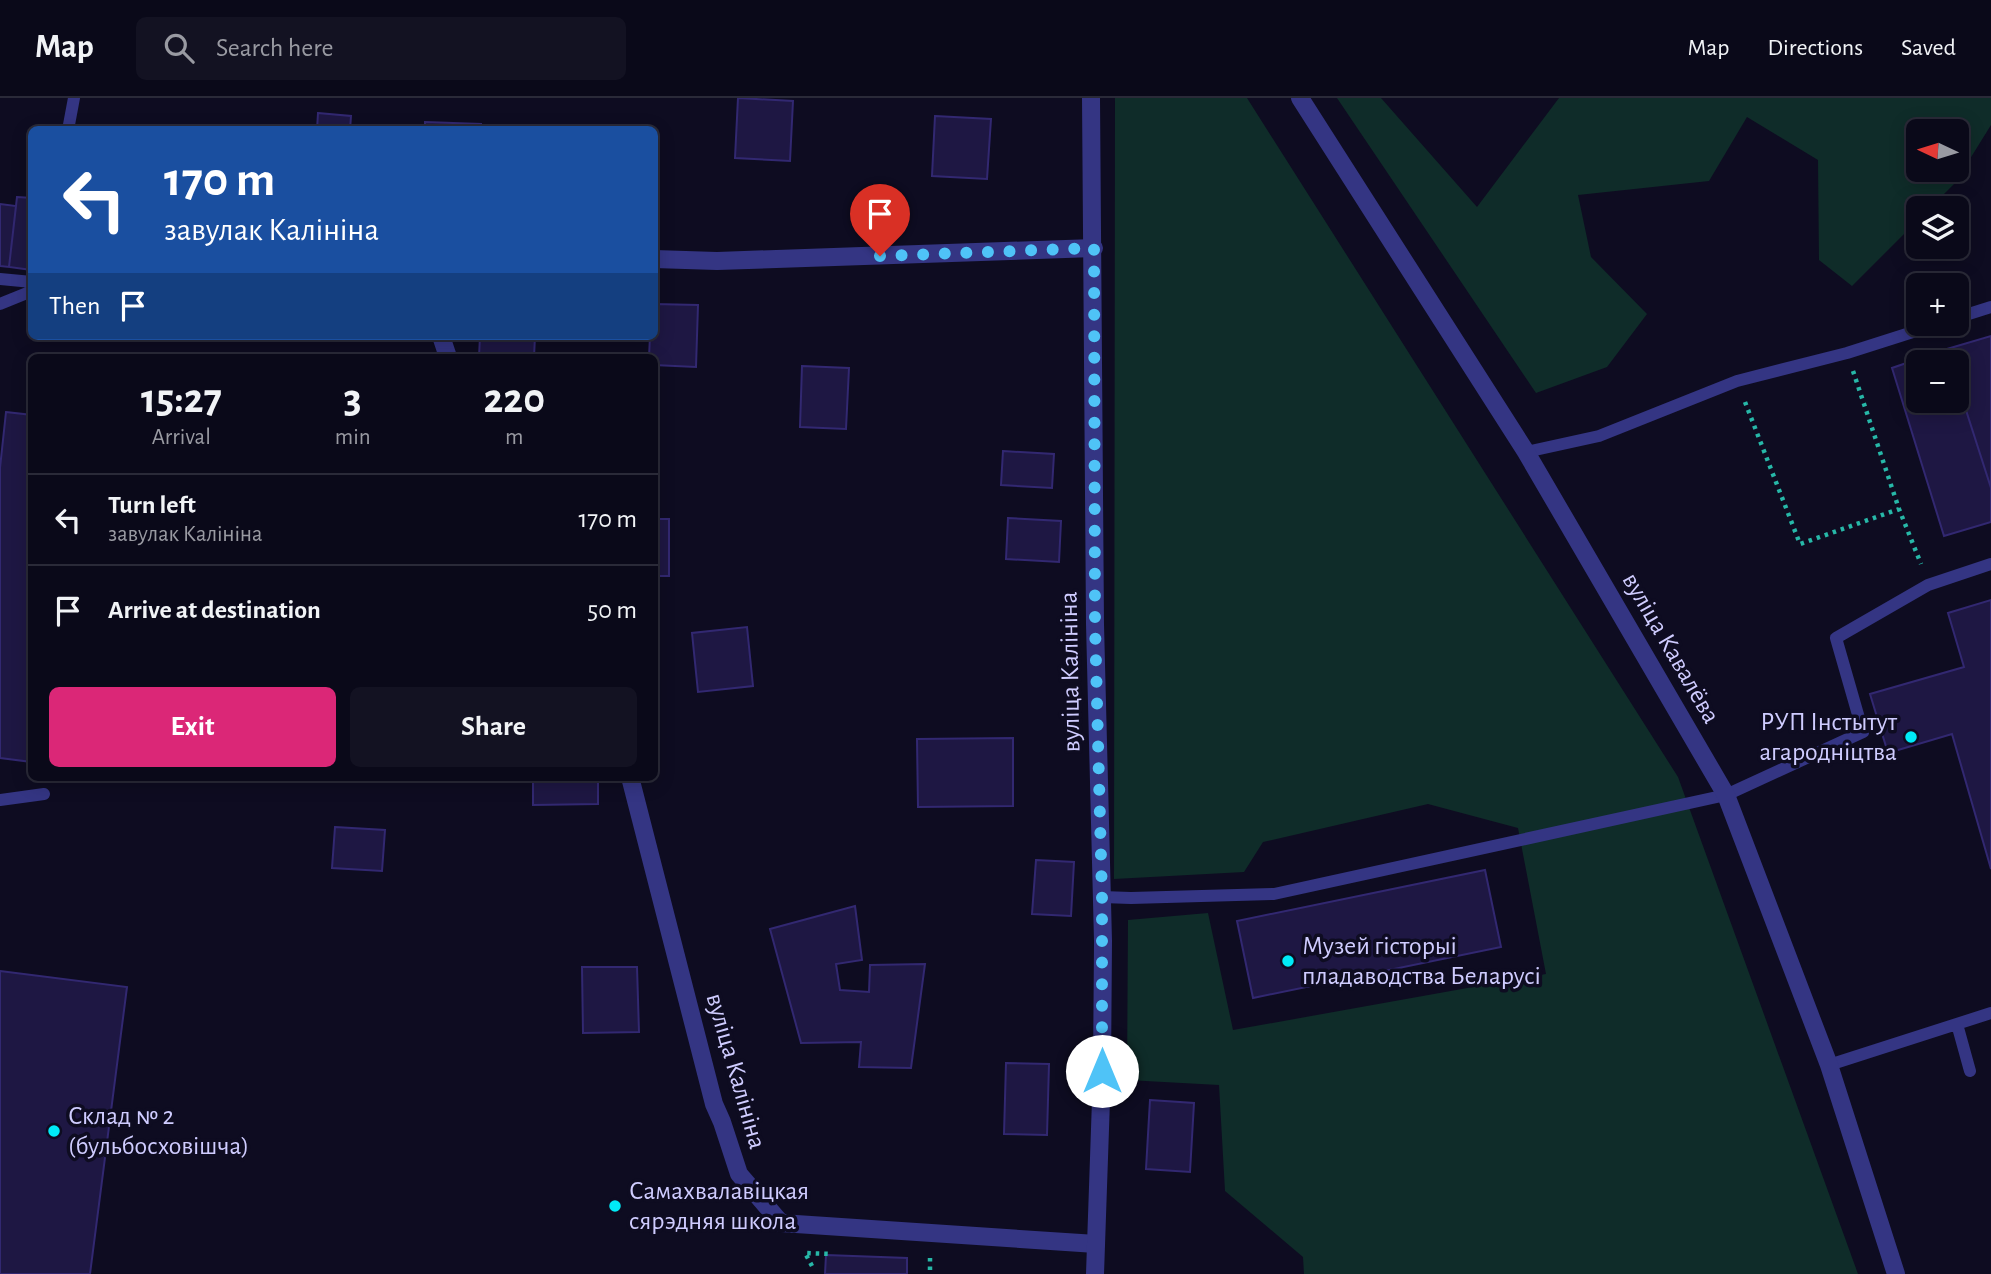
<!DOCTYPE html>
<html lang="en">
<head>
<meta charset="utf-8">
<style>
  body { margin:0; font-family:"Alegreya Sans",sans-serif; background:#131222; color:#f1f3f6; height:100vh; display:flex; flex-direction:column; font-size:26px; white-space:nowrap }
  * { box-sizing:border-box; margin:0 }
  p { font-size:23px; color:#999aa2 }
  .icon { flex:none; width:38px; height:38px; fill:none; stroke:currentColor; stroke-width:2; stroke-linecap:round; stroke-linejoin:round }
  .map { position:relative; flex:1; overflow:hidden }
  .sheet { position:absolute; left:28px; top:256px; width:630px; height:427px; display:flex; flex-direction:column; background:#0a0919; border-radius:10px; box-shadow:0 4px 18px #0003,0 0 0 2px #2a2a38 }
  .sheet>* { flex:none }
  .guide { position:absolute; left:28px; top:28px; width:630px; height:214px; border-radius:10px; box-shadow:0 4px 18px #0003,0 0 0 2px #2a2a38; background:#1a4fa0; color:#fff; overflow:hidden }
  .needle { width:46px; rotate:274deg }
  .tools { position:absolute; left:1906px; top:21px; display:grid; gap:14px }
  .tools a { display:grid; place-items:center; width:63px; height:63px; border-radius:10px; background:#0a0919; box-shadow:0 4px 18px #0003,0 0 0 2px #2a2a38; font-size:35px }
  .pin { position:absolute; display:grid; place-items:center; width:60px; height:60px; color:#fff; margin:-72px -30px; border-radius:50% 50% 50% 0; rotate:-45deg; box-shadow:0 0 7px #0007 }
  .pin .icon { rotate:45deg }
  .me { position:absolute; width:77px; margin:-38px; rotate:0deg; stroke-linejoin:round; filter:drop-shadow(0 0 5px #0008) }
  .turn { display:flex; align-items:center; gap:24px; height:147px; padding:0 21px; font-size:32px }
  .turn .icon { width:91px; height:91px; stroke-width:2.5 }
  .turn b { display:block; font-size:49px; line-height:60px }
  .then { display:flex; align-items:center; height:66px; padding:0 21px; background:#0003; gap:14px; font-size:26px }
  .eta { display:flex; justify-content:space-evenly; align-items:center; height:119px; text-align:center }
  .eta b { font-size:42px; font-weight:600; line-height:49px }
  .primary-button { display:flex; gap:14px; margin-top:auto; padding:14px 21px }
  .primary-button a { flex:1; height:80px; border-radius:10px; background:#db2777; color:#fff; font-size:28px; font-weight:600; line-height:80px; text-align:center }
  .primary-button a+a { background:#131222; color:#f1f3f6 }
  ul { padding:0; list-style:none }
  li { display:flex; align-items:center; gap:21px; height:91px; padding:0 21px; border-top:2px solid #2a2a38 }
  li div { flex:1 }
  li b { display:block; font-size:26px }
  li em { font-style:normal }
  header { display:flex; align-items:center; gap:42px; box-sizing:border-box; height:98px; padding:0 35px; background:#0a0919; border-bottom:2px solid #2a2a38 }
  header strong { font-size:33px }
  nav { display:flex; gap:38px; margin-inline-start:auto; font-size:24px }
  .search { width:490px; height:63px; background:#131222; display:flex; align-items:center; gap:18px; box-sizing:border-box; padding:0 24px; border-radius:10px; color:#999aa2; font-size:26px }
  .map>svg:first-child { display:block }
  .green { fill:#0f2c29; fill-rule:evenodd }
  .building { fill:#1e1743; stroke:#322871; stroke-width:2 }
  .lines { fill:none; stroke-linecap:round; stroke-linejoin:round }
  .path { stroke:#27b8a8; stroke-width:4.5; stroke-dasharray:3.5 5; stroke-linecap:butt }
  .service { stroke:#343583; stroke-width:12 }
  .minor { stroke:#343583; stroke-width:18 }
  .tertiary { stroke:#343583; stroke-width:18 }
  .route { stroke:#4fc3f7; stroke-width:12; stroke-dasharray:0 21.6 }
  .poi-dot { fill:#00ebf7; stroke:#0e0c21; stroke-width:2.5 }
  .labels { text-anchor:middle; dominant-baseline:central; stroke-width:7; stroke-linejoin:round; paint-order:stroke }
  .street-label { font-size:26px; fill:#cfccff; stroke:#0e0c21 }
  .poi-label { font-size:26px; fill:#cfccff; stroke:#0e0c21; text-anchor:start }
</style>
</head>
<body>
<header>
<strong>Map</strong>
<div class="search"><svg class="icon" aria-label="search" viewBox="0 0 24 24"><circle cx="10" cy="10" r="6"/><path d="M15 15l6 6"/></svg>Search here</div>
<nav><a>Map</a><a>Directions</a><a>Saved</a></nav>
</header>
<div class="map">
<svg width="1991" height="1176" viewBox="0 0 1991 1176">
  <rect width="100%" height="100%" fill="#0e0c21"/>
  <path class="green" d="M1115,0H1247L1678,679L1858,1176H1304L1303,1159L1225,1093L1219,987L1127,982L1128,822L1208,815L1233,932L1546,876L1518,730L1428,706L1263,744L1244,774L1114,781Z
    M1337,0H1381L1477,109L1559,0H1991V27L1955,85L1930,110H1918V122L1852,188L1819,162L1818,62L1747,19L1709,83L1578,97L1591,159L1647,216L1607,269L1536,295ZM1918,33H1956V72H1918Z"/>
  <path class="building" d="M738,0L793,3L790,63L735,60Z
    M318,15L351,18L350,32H317Z
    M935,18L991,21L987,81L932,78Z
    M425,24L481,26V32H425Z
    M17,99L32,100V172L9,169Z
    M0,106L16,108L9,169L0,168Z
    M654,206L698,207L696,269L654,267V259H649L650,238H654Z
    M480,238H535L534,259H479Z
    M1991,238V390L1956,281V264H1951L1947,251Z
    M1947,251L1951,264H1918V303H1956V281L1991,390V424L1944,438L1892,270Z
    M802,268L849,270L846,331L800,329Z
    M6,314L32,317V664L0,660V370Z
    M1003,353L1054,356L1052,390L1001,387Z
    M1008,420L1061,423L1059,464L1006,461Z
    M654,421H669V478H654Z
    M1991,502V771L1952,636L1888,655L1870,596L1964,569L1948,515Z
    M747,529L753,588L698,594L692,535Z
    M1013,640V708L918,709L917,641Z
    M533,679H598V706L533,707Z
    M335,729L385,732L382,773L332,770Z
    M1036,762L1074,764L1071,818L1032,816Z
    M1485,772L1501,849L1253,900L1237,823Z
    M855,808L862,862L836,866L840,892L869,894L870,867L925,866L911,970L859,969L861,944L801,945L770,831Z
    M582,869H637L639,934L583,935Z
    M0,873L127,889L90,1176H0Z
    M1006,965L1049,966L1047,1037L1004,1036Z
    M1150,1002L1194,1005L1190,1074L1146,1071Z
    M826,1157L907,1160V1176H825Z"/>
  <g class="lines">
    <path class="path" d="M1853,273L1899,411L1921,466
      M1745,304L1800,446L1899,411
      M930,1160V1176
      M812,1168L805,1155L832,1156"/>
    <path class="service" d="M68,32L74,0
      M0,181L32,184
      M0,206L32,193
      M1956,220L1991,209
      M1526,354L1599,338L1737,283L1847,255L1938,226
      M0,702L44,696
      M1102,799L1131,800L1274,796L1726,697L1863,634L1836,540L1928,487L1991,466
      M1957,926L1970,973
      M1829,967L1991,915"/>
    <path class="minor" d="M654,161L717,163L1094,150
      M441,238L448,259
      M630,679L714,1006L722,1024L739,1076L781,1125L1096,1146"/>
    <path class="tertiary" d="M1091,0L1095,526L1103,843L1102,973L1095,1176
      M1300,0L1526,354L1726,697L1829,967L1896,1176"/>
  </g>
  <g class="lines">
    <path class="route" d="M880,158L1094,150L1095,526L1102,799V973"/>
  </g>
  <g class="poi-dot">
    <circle cx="1911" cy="639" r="7"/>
    <circle cx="1288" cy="863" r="7"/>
    <circle cx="54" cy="1033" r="7"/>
    <circle cx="615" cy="1108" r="7"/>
  </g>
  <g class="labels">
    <g class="street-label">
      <text transform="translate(1671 550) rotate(60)">вуліца Кавалёва</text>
      <text transform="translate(1070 574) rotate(-91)">вуліца Калініна</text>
      <text transform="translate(736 973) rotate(74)">вуліца Калініна</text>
    </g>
    <g class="poi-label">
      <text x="1897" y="624" text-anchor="end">РУП Інстытут<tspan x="1897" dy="30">агародніцтва</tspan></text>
      <text x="1302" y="848">Музей гісторыі<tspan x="1302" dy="30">пладаводства Беларусі</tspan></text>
      <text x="68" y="1018">Склад № 2<tspan x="68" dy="30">(бульбосховішча)</tspan></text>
      <text x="629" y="1093">Самахвалавіцкая<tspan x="629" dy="30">сярэдняя школа</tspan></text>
    </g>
  </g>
</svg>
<div class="tools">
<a><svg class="needle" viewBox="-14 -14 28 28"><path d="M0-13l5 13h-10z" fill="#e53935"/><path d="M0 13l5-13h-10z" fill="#999aa2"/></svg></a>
<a><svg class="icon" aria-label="layers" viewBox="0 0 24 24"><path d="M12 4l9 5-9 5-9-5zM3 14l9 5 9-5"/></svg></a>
<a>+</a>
<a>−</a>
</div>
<div class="pin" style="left:880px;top:158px;background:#d93025"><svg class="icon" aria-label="arrive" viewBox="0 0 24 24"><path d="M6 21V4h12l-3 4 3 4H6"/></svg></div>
<svg class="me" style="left:1102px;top:973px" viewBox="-20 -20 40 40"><circle r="19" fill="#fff"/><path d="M0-13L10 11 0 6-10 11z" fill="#4fc3f7"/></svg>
<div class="guide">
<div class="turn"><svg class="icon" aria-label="left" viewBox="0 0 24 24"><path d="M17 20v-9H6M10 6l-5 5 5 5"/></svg><div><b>170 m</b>завулак Калініна</div></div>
<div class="then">Then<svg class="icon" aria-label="arrive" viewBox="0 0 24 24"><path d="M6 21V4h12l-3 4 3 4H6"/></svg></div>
</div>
<section class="sheet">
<div class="eta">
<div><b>15:27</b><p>Arrival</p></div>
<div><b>3</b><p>min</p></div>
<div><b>220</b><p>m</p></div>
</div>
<ul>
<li><svg class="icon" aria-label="left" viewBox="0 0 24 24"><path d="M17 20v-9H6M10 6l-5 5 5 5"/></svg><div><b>Turn left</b><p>завулак Калініна</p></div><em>170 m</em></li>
<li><svg class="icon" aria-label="arrive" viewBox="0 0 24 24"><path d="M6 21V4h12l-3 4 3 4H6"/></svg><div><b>Arrive at destination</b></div><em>50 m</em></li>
</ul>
<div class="primary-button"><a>Exit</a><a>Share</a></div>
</section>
</div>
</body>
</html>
